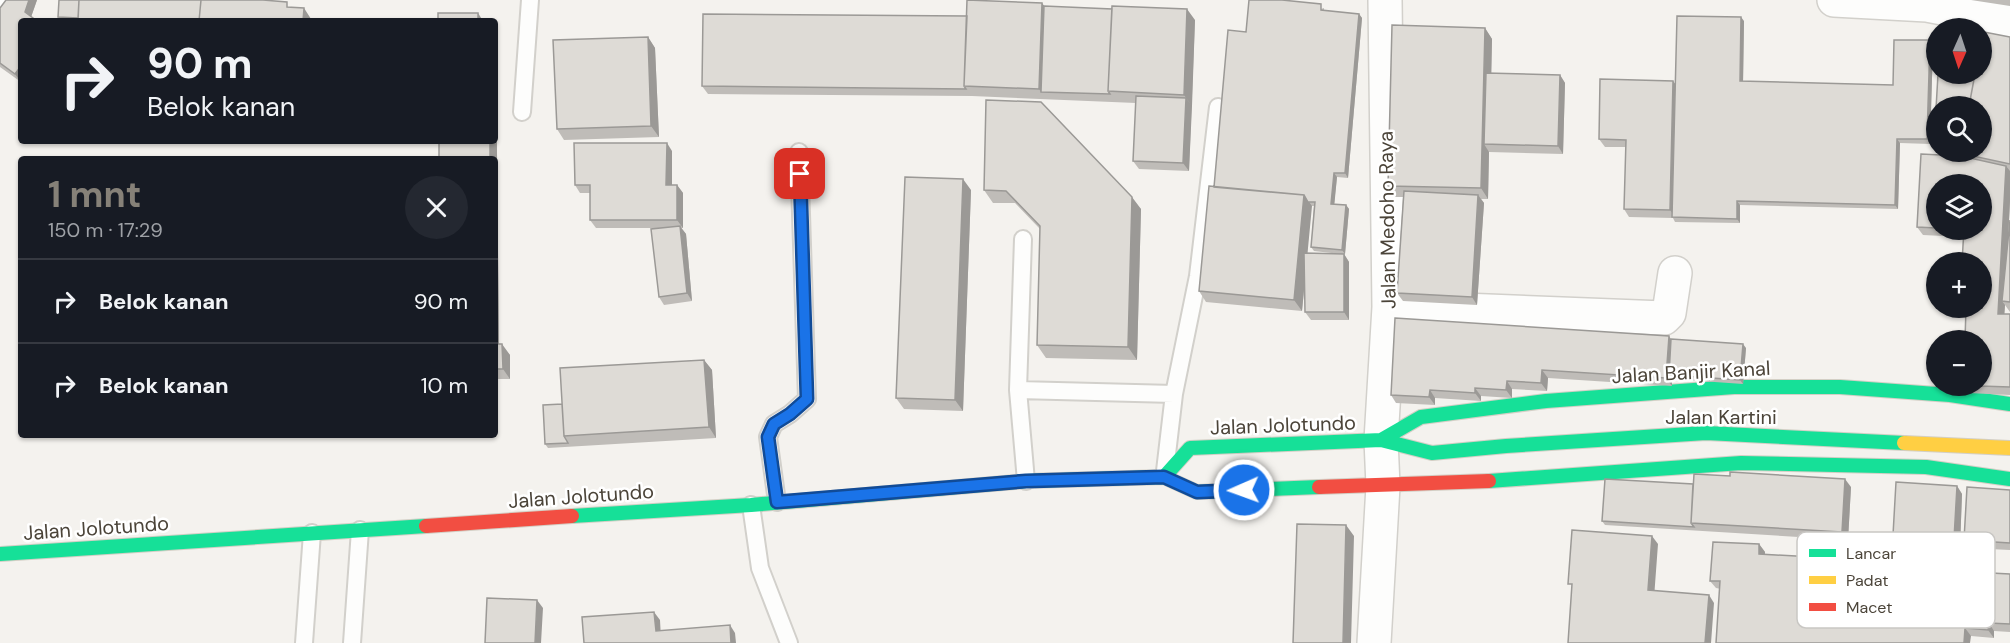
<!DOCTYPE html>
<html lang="id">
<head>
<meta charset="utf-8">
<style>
  body { margin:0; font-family:"DM Sans",sans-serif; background:#242831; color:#f1f3f6; height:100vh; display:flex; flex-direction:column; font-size:22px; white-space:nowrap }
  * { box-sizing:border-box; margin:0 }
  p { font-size:20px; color:#9ea1a6 }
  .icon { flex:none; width:33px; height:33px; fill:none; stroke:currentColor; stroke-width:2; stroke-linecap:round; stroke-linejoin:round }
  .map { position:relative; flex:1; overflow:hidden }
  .side { position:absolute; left:18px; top:156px; width:480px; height:282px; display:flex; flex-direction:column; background:#171b24; border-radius:6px; box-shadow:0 2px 4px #0004 }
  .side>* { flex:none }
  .banner { position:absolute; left:18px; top:18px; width:480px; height:126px; border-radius:6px; box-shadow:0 2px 4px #0004; background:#171b24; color:#f1f3f6; overflow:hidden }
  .needle { width:39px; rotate:183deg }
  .controls { position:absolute; left:1926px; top:18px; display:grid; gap:12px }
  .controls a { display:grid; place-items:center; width:66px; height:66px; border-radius:50%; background:#171b24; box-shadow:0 2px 4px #0004; font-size:30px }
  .pin { position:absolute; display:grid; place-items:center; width:51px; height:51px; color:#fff; margin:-26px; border-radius:12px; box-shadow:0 3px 9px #0006 }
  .me { position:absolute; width:66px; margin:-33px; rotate:268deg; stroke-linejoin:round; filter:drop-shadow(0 0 4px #0008) }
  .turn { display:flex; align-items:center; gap:21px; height:126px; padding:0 30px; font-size:27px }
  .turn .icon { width:78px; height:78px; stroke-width:2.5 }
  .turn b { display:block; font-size:42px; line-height:51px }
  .round { display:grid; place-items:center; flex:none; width:63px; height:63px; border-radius:32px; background:#242831 }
  .head { display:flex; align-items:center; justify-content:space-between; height:102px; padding:0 30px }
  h1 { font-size:36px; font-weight:700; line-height:45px; color:#868178 }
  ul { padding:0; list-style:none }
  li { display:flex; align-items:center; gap:18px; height:84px; padding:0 30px; border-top:2px solid #363941 }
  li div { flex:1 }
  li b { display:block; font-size:22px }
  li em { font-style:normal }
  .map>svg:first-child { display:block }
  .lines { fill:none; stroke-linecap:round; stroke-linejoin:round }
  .lane-casing { stroke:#d2d0cb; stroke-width:20 }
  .street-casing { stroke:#d2d0cb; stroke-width:36 }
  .fast-casing { stroke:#d3cfc5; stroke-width:16 }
  .slow-casing { stroke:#d3cfc5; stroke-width:16 }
  .jam-casing { stroke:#d3cfc5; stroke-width:16 }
  .lane { stroke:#fdfdfc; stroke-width:16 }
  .street { stroke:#fdfdfc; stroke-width:33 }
  .fast { stroke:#16e098; stroke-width:14 }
  .slow { stroke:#ffcf43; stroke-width:14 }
  .jam { stroke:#f24e42; stroke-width:14 }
  .wall { fill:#bfbcb8; fill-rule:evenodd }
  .shaded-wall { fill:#9b9996 }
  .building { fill:#dedbd6; stroke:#9b9996; stroke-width:1.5 }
  .route-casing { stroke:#114b97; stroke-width:15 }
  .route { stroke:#1a73e8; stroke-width:10 }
  .labels { text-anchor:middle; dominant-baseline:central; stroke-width:5; stroke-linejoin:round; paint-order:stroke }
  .street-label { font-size:20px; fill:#4b4439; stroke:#fff }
  .key { fill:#fff; stroke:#c9c7c4; stroke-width:1.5 }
  .key-label { font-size:16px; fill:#4b4439 }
</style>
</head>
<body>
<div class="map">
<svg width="2010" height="643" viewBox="0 0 2010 643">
  <rect width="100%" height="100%" fill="#f4f2ee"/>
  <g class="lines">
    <g class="lane-casing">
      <path id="lane" d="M522,112L530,0
        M1023,239L1018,390L1174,394
        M1018,390L1026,481
        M1165,471L1174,394L1198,276L1218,107
        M777,502L768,437L774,424L790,414L807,399L799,152
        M751,505L760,568L789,643
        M304,643L312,533
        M352,643L360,530"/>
    </g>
    <g class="street-casing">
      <path id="street" d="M1834,0L1927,5L2010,21
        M0,5L3,0
        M1389,307L1664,318L1669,313L1675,273
        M1374,643L1383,486L1381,440L1389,307L1385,0"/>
    </g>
    <g class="fast-casing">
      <path id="fast" d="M1381,440L1421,417L1546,401L1734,387H1840L1950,395L2010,404
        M1164,477L1190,448L1381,440L1432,453L1506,446L1706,433L1904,443
        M1489,481L1741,463L1926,467L2010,479
        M572,516L751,505L1026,481L1164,477L1197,492L1319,487
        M0,554L426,526"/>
    </g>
    <g class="slow-casing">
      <path id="slow" d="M1904,443L2010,448"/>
    </g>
    <g class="jam-casing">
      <path id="jam" d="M1319,487L1489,481
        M426,526L572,516"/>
    </g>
    <use href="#lane" class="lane"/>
    <use href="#street" class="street"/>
    <use href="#fast" class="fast"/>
    <use href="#slow" class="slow"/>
    <use href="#jam" class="jam"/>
  </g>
  <path class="wall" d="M37,0L31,17L21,21V82L0,67V8Z
    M1971,0H2010V6Z
    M1042,3L1044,6L1195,20L1189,171L1139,169L1133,161L1136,103L972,96L708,94L702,86L967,16Z
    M291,7L311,19V21H60L58,17Z
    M1324,8V11L1359,14L1362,18L1348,178L1337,177L1334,204L1346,205L1349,209L1345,254H1344L1349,262V320H1311L1305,312V281L1302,311L1206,302L1199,291L1214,187L1246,32ZM1311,206H1314L1311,247L1314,251L1340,254L1307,253Z
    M1744,21L1743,81L1893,85L1930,40L1933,45L1930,144L1900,143L1898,209L1740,205V223L1675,222L1673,218L1629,217L1624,209L1626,147H1605L1599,139L1673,81L1675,84Z
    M1485,28L1492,39L1491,73L1560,75L1565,83L1563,154L1489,152L1488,199H1481L1484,203L1477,305L1403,301L1397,293L1403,197H1395L1388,186Z
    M1984,32L2010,37V201L2008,239L2010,220V312L2005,305L2004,314H2010V395L1968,393L1963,386H1982V340H1965L1966,313L1962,308H1982V262H1962L1963,237L1923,235L1917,227L1921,154L1961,156L1959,153V152H1982V106H1936V111V109L1938,74H1982V44ZM1936,184H1982V230H1936Z
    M648,37L655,48L659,137L564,140L557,129Z
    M496,54L499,344L510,355V379H495V159Z
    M986,100L1141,209L1137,360L1046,358L1037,345L1040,229L1015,203H993L984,190Z
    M672,151V185H677L683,193V228H681L686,234L692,301L664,305L659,297L661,228H596L590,220V193H580L575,185Z
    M971,190L963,411L904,409L896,398Z
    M1671,339L1746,348L1743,384L1672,379V386L1548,378L1547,391L1512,389V398L1481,396V401L1435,398V405L1396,403L1391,395Z
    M704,360L712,370L716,438L548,448L545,444L562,404Z
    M1693,484L1851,487L1848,540L1605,525L1602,521Z
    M1957,486L1962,494L1960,547L1898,543L1893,535Z
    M2010,490V550L1969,548L1964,540Z
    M1759,544L1765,552V554L2010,574V632L1994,631V638L1971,636L1716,588L1710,581Z"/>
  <path class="shaded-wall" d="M29,0H37L30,20L25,12Z
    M1042,3L1050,14L1041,92L1039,89Z
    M304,8L311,19V21H303Z
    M1187,9L1195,20L1192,106L1184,95Z
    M478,13L483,21H478Z
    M1359,14L1362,18L1348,178L1345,173Z
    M1741,17L1744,21L1743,85L1740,81Z
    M1485,28L1492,39L1490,144H1484L1489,152L1488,199L1481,188Z
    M648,37L655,48L659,137L651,126Z
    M1930,40L1933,45L1930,144L1927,139Z
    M495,52L496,54L499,355L495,350V159H490V141H495Z
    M21,66V82L15,74Z
    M1560,75L1565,83L1563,154L1558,146Z
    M1673,81L1679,89L1676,218L1670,210Z
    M1186,98L1192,106L1189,171L1183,163Z
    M1897,139L1900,143L1898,209L1895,205Z
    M667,143L672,151V193L666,185Z
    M2006,166L2010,171V201L2005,301H2002L2005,305L2004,321L1998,314Z
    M1334,173L1337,177L1334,208L1331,204Z
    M963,179L971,190L963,411L955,400Z
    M677,185L683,193V228L677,220Z
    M1304,195L1312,206L1302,311L1294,300Z
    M1478,195L1484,203L1477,305L1472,297Z
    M1132,197L1141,209L1137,360L1128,347Z
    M1737,201L1740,205V223L1737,219Z
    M1346,205L1349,209L1345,254L1342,250Z
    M680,226L686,234L692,301L687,293Z
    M1344,254L1349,262V320L1344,312Z
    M1669,336L1674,344L1669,375L1672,379V386L1666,378Z
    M502,344L510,355V379L503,369Z
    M1743,344L1746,348L1743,384L1740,380Z
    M704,360L712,370L716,438L709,427Z
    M1542,370L1548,378L1547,391L1541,383Z
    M1507,381L1512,389V398L1506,390Z
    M1475,388L1481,396V401L1475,393Z
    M1430,390L1435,398V405L1429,397Z
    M1845,479L1851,487L1848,540L1842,532Z
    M1957,486L1962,494L1960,547L1954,539Z
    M1346,525L1354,536L1351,643H1343Z
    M1652,536L1658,544L1654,598L1648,590Z
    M1759,544L1765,552L1764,562L1759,554Z
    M1709,595L1714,603L1711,643H1705Z
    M537,600L543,608L541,643H535Z
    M654,612L660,620L661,639L656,631Z
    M1989,623L1994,631V638L1988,630Z
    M730,625L735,633L736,643H731Z
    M1965,628L1971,636L1970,643H1964Z"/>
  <path class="building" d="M6,0H29L25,12L37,21H21V66L15,74L0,63V8Z
    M59,0H79L78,18L58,17Z
    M79,0H201L199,21H78Z
    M201,0H263L287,2V7L304,8L303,21H199Z
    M967,0L1042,3L1039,89L964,86Z
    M1249,0H1282L1321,4V10L1359,14L1345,173H1334L1331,204L1346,205L1342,250L1311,247L1315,202H1308L1304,195L1214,187L1228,30L1246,32Z
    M1044,6L1112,9L1108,91L1110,94L1041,92Z
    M1112,6L1187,9L1184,95L1108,91Z
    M438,13H478V21H438Z
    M703,14L967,16L964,86L966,89L702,86Z
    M1677,16L1741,17L1740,81L1893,85L1894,40H1930L1927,139H1897L1895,205L1737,201V219L1672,217Z
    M1392,25L1485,28L1481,188L1388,186Z
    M1984,32L2010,37V164L1959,153V152H1982V106H1969L1975,74H1982V44Z
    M648,37L651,126L557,129L553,40Z
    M1486,73L1560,75L1558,146L1484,144Z
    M1938,74H1975L1969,106H1936V110V109Z
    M1600,79L1673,81L1670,210L1624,209L1626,140L1599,139Z
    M1136,96L1186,98L1183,163L1133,161Z
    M986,100L1041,102L1132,197L1128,347L1037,345L1040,226L1006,191L984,190Z
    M439,141H490V159H439Z
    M574,143H667L666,185H677V220H590V185H575Z
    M1921,154L1961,156L2006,166L1998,314H2010V387L1980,386H1982V340H1965L1966,308H1982V262H1962L1964,230H1962H1982V184H1936V228L1917,227Z
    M905,177L963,179L955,400L896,398Z
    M1209,186L1304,195L1294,300L1199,291Z
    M1404,191L1478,195L1472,297L1397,293Z
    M2010,220V302L2002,301Z
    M680,226L687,293L659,297L651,229Z
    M1304,253L1344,254V312H1305Z
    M1395,318L1669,336L1666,378L1542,370L1541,383L1507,381L1506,390L1475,388V393L1430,390L1429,397L1391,395Z
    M1671,339L1743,344L1740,380L1669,375Z
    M495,344H502L503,369H495Z
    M704,360L709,427L564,436L560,368Z
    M562,404L564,436L568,443L545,444L543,405Z
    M1730,472L1845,479L1842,532L1691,523L1694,474L1730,476Z
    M1605,479L1693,484L1691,523L1694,527L1602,521Z
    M1896,482L1957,486L1954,539L1893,535Z
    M1967,487L2010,490V543L1964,540Z
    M1297,524L1346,525L1343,643H1293Z
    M1572,530L1652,536L1648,590L1709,595L1705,643H1568L1572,584H1568Z
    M1713,542L1759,544V554L1992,567L1991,573L2010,574V624L1989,623L1988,630L1965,628L1964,643H1716L1720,581H1710Z
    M487,598L537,600L535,643H485Z
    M654,612L656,631L730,625L731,643H584L582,617Z"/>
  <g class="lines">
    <g class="route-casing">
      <path id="route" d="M800,174L807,399L790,414L774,424L768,437L777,502L1026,481L1164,477L1197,492L1244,490"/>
    </g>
    <use href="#route" class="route"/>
  </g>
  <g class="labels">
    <g class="street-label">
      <text transform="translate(1387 220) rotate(-91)">Jalan Medoho Raya</text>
      <text transform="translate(1691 372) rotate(-3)">Jalan Banjir Kanal</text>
      <text x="1721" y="417">Jalan Kartini</text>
      <text transform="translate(1283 425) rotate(-2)">Jalan Jolotundo</text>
      <text transform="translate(581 496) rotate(-4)">Jalan Jolotundo</text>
      <text transform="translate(96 528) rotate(-4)">Jalan Jolotundo</text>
    </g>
  </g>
  <rect x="1797" y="532" width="198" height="96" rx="9" class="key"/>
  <rect x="1809" y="549" width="27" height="8" fill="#16e098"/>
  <rect x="1809" y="576" width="27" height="8" fill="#ffcf43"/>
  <rect x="1809" y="603" width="27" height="8" fill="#f24e42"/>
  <g class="key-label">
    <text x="1846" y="559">Lancar</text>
    <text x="1846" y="586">Padat</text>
    <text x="1846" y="613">Macet</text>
  </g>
</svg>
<div class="controls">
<a><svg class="needle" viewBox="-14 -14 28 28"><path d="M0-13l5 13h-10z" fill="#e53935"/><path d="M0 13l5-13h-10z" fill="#9ea1a6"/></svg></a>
<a><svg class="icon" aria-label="search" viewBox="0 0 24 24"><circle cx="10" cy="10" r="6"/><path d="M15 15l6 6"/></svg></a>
<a><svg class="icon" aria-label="layers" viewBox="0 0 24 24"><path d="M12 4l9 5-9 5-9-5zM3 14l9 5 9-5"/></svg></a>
<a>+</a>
<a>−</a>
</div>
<div class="pin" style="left:800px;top:174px;background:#d93025"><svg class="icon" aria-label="arrive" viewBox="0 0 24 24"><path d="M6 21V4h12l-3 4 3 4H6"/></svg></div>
<svg class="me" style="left:1244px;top:490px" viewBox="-20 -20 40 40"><circle r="17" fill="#1a73e8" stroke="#fff" stroke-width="3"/><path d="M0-11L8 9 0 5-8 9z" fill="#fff"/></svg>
<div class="banner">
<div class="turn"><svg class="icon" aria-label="right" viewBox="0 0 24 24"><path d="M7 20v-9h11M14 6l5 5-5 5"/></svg><div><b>90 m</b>Belok kanan</div></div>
</div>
<section class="side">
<div class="head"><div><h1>1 mnt</h1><p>150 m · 17:29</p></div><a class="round"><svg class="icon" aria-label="close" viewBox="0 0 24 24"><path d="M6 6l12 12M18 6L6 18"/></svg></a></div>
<ul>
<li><svg class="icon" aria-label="right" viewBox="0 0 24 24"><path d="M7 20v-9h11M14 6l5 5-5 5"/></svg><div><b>Belok kanan</b></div><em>90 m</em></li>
<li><svg class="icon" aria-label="right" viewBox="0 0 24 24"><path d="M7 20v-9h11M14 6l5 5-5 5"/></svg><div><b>Belok kanan</b></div><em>10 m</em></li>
</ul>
</section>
</div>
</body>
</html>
